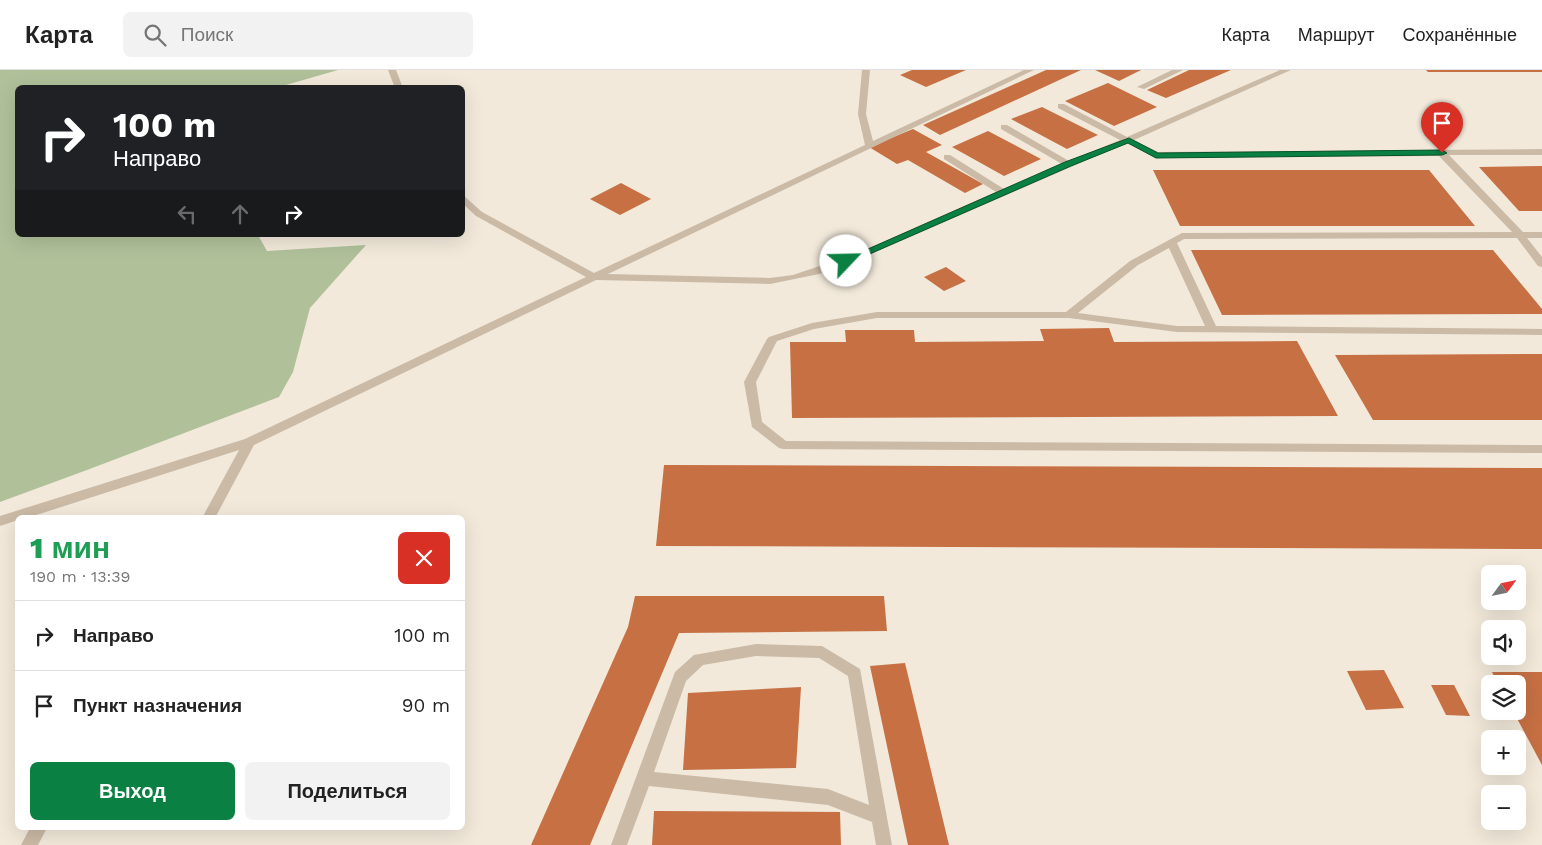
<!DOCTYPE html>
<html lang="ru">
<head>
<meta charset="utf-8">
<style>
  body { margin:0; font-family:"Work Sans",sans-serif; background:#f2f2f2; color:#222; height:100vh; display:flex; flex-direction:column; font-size:19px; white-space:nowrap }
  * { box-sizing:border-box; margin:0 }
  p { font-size:16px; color:#767676 }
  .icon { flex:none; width:28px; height:28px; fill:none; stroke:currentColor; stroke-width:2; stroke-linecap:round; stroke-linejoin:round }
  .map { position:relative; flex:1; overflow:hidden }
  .sheet { position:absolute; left:15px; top:445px; width:450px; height:315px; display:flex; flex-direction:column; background:#fff; border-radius:8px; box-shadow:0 5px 20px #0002 }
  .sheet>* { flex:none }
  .banner { position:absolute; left:15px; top:15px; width:450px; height:152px; border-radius:8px; box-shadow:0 5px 20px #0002; background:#202124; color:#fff; overflow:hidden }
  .needle { width:32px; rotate:57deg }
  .buttons { position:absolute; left:1481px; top:495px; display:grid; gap:10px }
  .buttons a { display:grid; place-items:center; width:45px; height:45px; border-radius:8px; background:#fff; box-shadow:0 5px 20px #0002; font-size:25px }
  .pin { position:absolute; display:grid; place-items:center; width:42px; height:42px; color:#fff; margin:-51px -21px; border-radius:50% 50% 50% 0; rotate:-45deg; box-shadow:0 0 5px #0007 }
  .pin .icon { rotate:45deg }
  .me { position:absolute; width:55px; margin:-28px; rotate:66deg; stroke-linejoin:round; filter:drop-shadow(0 0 4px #0008) }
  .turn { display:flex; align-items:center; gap:18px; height:105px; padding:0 15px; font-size:22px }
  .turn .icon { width:65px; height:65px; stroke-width:2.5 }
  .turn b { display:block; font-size:35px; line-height:42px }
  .lanes { display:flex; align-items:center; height:48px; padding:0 15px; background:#0003; justify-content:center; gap:25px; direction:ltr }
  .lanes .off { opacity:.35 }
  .round { display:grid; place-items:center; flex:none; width:52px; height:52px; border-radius:8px; background:#f2f2f2 }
  .summary { display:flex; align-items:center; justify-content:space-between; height:85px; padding:0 15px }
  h1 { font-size:30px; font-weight:800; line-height:38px; color:#1e9e55 }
  .button { display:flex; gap:10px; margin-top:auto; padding:10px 15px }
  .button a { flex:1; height:58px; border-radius:8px; background:#0b8043; color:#fff; font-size:20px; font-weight:800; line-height:58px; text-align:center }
  .button a+a { background:#f2f2f2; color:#222 }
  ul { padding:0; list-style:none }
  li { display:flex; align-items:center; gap:15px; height:70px; padding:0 15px; border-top:1px solid #e0e0e0 }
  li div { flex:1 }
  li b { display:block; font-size:19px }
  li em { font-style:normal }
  header { display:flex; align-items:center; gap:30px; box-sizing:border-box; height:70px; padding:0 25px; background:#fff; border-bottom:1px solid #e0e0e0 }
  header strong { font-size:24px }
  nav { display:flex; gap:28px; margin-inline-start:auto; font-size:18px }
  .search { width:350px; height:45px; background:#f2f2f2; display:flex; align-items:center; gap:12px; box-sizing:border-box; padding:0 18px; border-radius:8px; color:#767676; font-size:19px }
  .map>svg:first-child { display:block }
  .green { fill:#b0c19a }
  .building { fill:#c67044 }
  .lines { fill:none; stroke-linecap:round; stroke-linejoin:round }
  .lane { fill:#cabaa6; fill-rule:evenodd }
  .route { fill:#0b8043; stroke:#07532c }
</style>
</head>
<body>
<header>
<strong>Карта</strong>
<div class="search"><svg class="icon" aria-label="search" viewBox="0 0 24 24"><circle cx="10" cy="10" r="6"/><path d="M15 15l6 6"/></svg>Поиск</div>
<nav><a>Карта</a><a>Маршрут</a><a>Сохранённые</a></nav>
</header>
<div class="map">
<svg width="1542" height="775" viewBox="0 0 1542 775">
  <rect width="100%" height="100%" fill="#f2e9da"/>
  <path class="green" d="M0,0H338L279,17L18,18V165H258L267,181L366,175L310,238L293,302L279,327L87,400L0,432Z"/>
  <path class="building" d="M912,0H966L926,17L900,5Z
    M1046,0H1081L940,65L923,55Z
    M1095,0H1141L1119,11Z
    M1189,0H1231L1166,28L1147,20Z
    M1426,0H1542V2H1428Z
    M1108,13L1157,37L1114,56L1065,31Z
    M1042,37L1098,65L1067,79L1011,49Z
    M913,59L942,75L926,82L983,114L965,123L908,90L897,94L869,77Z
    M988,61L1041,89L1004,106L952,77Z
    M1542,96V141H1519L1479,97Z
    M1153,100H1429L1475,156H1180Z
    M621,113L651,129L620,145L590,129Z
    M1191,180H1493L1542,239V244L1222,245Z
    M946,197L966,211L944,221L924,207Z
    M1109,258L1114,272L1297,271L1338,346L792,348L790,272H846L845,260H914L915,272L1044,271L1040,259Z
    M1542,284V350H1373L1335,285Z
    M664,395L1542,398V479L656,476Z
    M635,526H884L887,561L679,563L590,775H531L628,557Z
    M905,593L949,775H908L870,596Z
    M1384,600L1404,638L1366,640L1347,601Z
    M1492,602H1542V695L1513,641H1518V614H1498Z
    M1431,615H1454L1470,646L1446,645Z
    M801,617L796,698L683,700L688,623Z
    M654,741L840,742L841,775H652Z"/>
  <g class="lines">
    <path class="lane" d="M388,0H396L403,18H395Z
      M862,0H870L866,44L873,71L1024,0H1034L608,204L770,208L793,205L855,184L996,122L944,89V85H950L1004,119L1062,94L1001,59V55H1007L1069,91L1120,70L1058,38V34H1064L1127,67L1280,0H1291L1134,70L1158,82L1542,79V85H1449L1523,162H1542V168H1527L1542,187V197L1538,196L1517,168L1184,169L1177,173L1216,256L1542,259V265L1177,262L1069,248H877L814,259L777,271L756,312L762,352L786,371L1542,375V383L783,379L779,378L752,357L744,312L767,269L769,267L812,253L877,242H1066L1130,191L1182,163L1512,162L1439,86L1156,88L1126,73L862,188L819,204L770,214L596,210L254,375L215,448H202L239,380L27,448H18V450L0,456V446L245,369L586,207L476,146L462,133V124L482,142L594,203L865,75L858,44ZM1169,178L1205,256H1177L1078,243L1138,195Z
      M1172,0H1183L1144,19L1137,17Z
      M756,574L822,576L860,599L892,775H876L872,752L828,735L649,716L627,775H611L675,602L694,585ZM756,586L819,588L848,606L869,735L828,719L654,702L686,611L703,595Z
      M30,758H47L38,775H21Z"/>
  </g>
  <path class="route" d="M1129,68L1158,83L1442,80L1447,83L1442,85L1156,88L1128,73L1071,96L849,193L846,194L841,191L1065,92Z"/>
</svg>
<div class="buttons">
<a><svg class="needle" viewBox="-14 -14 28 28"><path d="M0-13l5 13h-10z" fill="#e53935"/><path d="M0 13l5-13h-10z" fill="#767676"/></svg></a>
<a><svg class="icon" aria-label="sound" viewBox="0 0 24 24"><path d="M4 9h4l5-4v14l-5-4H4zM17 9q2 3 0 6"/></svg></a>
<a><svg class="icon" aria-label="layers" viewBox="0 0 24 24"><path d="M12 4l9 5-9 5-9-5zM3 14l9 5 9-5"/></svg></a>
<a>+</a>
<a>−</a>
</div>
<div class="pin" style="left:1442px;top:83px;background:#d93025"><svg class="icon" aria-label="arrive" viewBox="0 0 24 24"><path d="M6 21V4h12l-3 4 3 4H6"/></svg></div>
<svg class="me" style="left:846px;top:191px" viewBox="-20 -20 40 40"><circle r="19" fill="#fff"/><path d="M0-13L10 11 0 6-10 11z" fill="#0b8043"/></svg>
<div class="banner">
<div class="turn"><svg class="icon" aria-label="right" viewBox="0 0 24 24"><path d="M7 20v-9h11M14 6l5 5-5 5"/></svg><div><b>100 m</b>Направо</div></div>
<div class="lanes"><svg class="icon off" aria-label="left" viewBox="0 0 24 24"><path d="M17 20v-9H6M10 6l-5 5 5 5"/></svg><svg class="icon off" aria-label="ahead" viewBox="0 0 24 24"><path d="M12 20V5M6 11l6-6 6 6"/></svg><svg class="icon" aria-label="right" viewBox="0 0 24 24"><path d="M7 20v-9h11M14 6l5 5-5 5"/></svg></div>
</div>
<section class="sheet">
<div class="summary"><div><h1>1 мин</h1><p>190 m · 13:39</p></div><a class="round" style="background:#d93025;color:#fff"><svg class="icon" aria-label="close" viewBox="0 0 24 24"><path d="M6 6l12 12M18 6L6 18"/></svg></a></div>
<ul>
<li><svg class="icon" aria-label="right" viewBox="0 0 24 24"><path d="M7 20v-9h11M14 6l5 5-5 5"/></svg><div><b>Направо</b></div><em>100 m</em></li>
<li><svg class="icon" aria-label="arrive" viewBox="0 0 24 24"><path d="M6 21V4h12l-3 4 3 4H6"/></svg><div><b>Пункт назначения</b></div><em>90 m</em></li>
</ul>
<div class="button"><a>Выход</a><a>Поделиться</a></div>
</section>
</div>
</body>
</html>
